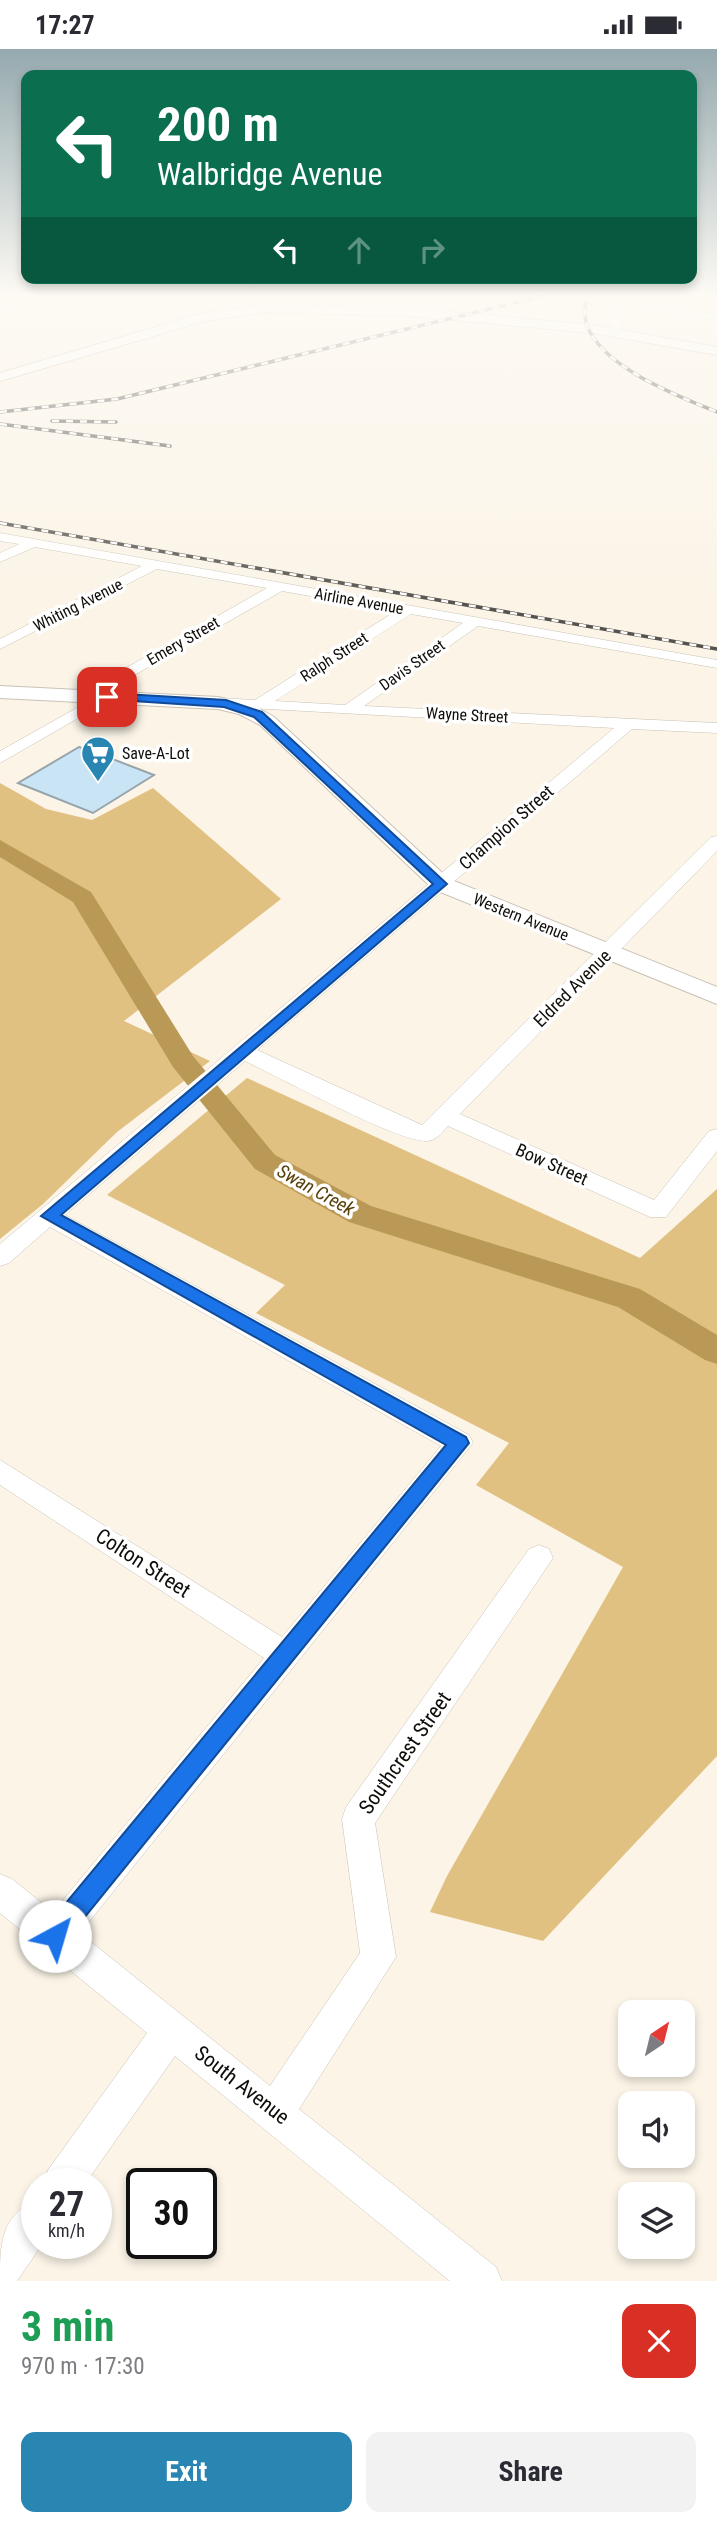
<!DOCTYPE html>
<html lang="en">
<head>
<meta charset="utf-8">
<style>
  body { margin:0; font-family:"Roboto Condensed",sans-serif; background:#f2f2f3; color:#2b2b33; height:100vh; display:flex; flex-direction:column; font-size:26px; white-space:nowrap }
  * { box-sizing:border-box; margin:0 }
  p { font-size:23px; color:#7c7c81 }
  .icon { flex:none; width:38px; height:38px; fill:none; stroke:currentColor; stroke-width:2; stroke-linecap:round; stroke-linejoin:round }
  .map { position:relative; height:2232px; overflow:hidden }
  .details { display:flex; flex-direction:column; background:#fff; flex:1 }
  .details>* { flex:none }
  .top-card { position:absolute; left:21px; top:21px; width:676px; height:214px; border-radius:14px; box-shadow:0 4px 10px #0003; background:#0b6e4f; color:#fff; overflow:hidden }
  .needle { width:46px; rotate:35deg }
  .tools { position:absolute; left:618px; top:1951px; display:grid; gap:14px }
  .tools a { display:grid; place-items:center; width:77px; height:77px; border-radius:14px; background:#fff; box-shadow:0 4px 10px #0003; font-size:35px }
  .speed { position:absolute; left:21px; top:2119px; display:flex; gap:14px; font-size:35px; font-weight:700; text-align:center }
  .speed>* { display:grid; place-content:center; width:91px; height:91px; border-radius:50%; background:#fff; box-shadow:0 4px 10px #0003; line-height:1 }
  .speed small { font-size:18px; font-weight:400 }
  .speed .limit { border:4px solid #111; border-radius:10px; background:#fff; color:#111 }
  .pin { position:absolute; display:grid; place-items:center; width:60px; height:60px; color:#fff; margin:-30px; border-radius:14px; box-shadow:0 4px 10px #0006 }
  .me { position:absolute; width:77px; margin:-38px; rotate:39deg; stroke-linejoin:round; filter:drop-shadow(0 0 5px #0008) }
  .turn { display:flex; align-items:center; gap:24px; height:147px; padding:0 21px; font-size:32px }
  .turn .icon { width:91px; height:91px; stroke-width:2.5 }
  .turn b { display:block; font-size:49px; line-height:60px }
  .lanes { display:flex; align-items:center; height:66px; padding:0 21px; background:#0003; justify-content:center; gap:35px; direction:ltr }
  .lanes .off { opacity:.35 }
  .round { display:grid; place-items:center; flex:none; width:74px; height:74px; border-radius:14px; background:#f2f2f3 }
  .headline { display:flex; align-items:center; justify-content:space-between; height:119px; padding:0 21px }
  h1 { font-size:42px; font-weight:700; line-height:52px; color:#1e9e55 }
  .cta { display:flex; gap:14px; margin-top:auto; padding:14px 21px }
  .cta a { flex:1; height:80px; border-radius:14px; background:#2985b2; color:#fff; font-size:28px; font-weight:700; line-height:80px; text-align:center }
  .cta a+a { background:#f2f2f3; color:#2b2b33 }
  .status { display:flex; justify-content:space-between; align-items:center; height:49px; padding:0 35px; background:#fff; direction:ltr }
  .status svg { height:19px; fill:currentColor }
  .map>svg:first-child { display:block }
  .green { fill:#e1c181 }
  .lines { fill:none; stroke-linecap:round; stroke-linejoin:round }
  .river { fill:#ba9956; fill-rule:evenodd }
  .building { fill:#c9e4f5; stroke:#97a4ab; stroke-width:2 }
  .minor-casing { stroke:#c9c2b6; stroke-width:1 }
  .major-casing { stroke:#c9c2b6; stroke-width:2 }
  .minor { fill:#fff; fill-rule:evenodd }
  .major { fill:#fff; fill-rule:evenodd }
  .rail-casing { stroke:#56524c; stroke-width:3.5 }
  .rail { stroke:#fff; stroke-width:2.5; stroke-dasharray:7; stroke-linecap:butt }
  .route { fill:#1a73e8; stroke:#114b97; stroke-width:2 }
  .labels { text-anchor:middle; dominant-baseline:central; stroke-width:7; stroke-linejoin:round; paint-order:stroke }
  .far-street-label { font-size:16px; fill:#0f0d09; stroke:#fff }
  .far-poi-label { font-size:16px; fill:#0f0d09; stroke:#fff; text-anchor:start }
  .street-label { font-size:18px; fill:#0f0d09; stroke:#fff }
  .water-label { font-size:19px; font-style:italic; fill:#58410a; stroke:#fff }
  .near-street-label { font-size:21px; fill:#0f0d09; stroke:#fff }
</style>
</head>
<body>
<div class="status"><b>17:27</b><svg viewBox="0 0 49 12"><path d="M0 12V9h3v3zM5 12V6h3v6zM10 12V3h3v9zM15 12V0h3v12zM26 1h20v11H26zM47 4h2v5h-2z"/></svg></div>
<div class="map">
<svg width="717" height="2232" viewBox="0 0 717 2232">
  <rect width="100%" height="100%" fill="#fbf4e7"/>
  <path class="green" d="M0,734L46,760L92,771L153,739L281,850L124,972L210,1012L117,1083L43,1155L0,1190Z
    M247,1029L640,1209L717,1140V1707L543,1892L430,1863L447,1827L623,1518L476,1436L509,1394L256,1264L285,1236L107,1146Z"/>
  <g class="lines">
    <path class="river" d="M0,791L91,843L193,1007L275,1106L371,1157L640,1240L717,1286V1315L705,1311L618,1258L349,1173L255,1120L173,1018L73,853L0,808Z"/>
  </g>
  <path class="building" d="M79,698L102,706L154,726L93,764L18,734Z"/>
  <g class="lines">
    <g class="minor-casing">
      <path id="minor" d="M49,246H69L0,259V253Z
        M626,246H634L630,251L717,266V272L622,255L616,259L623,284L615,286L606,258Z
        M0,484L717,611V619L478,577L364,657L717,674V684L632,680L257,1001L422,1076L711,788L717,787V802L460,1065L654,1151L709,1082L717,1080V1102L666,1168H650L448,1077C443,1082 436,1092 427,1092C397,1093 279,1028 245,1012L65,1166L469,1386L473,1394L80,1884L270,2037L360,1904L342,1770L346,1758L529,1500L539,1496L549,1500L553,1509L375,1774L396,1908L299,2060L496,2218L502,2232H450L175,2007L85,2135H43L48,2121L147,1984L0,1864V1825L12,1830L53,1863L264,1609L0,1436V1411L282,1588L441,1397L50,1178L9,1214L0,1217V1195L614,679L213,657V651L218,649L255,651L396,562L282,542L103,644L112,645L115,648L0,714V702L91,651L82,650V644L267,539L157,520L0,600V590L142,517L35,498L0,513V504L19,495L0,492ZM411,565L463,574L345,656L275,652Z
        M37,2151V2194H43L17,2232H0C0,2197 0,2166 37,2151Z"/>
    </g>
    <g class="major-casing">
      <path id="major" d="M265,255L409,259L593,276L717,298V306L593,284L409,267L265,263L205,272L0,332V324L200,265Z
        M0,637L218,648L253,656L274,668L449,830L717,938V955L433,840L260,676L239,665L218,660L0,649Z"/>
    </g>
    <use href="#minor" class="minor"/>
    <use href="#major" class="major"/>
    <g class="rail-casing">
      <path id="rail" d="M587,246C586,253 584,261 585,268C592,315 678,347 717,363
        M0,363L117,350L547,246
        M52,372L116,373
        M0,375L170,397
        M0,474L717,600"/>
    </g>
    <use href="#rail" class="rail"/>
  </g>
  <linearGradient id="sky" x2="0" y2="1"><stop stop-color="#95a9ae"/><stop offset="0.44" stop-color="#fdfaf4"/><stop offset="1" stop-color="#fdfaf4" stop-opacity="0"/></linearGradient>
  <rect width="717" height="558" fill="url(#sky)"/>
  <path class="route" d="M107,644L226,651L262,663L447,835L61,1166L466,1388L469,1394L63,1895L55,1899L46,1895L43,1887L46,1878L446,1396L41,1167L433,835L254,668L224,658L103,650V645Z"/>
  <defs>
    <g id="supermarket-pin" transform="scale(1.75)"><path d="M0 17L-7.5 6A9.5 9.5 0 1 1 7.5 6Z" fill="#2985b2" stroke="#fff"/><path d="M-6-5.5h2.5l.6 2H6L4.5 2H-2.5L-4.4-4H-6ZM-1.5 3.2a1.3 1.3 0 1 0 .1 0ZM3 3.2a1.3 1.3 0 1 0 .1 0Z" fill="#fff"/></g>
  </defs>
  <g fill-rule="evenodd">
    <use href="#supermarket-pin" x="98" y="704"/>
  </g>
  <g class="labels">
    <g class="far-street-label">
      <text transform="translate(359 552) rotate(10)">Airline Avenue</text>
      <text transform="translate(78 556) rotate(-27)">Whiting Avenue</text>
      <text transform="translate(183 592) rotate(-30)">Emery Street</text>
      <text transform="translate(334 608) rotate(-33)">Ralph Street</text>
      <text transform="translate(412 616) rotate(-35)">Davis Street</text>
      <text transform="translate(467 666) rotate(3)">Wayne Street</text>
      <text transform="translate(521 868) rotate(22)">Western Avenue</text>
    </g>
    <g class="far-poi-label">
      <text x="122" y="704">Save-A-Lot</text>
    </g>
    <g class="street-label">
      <text transform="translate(506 778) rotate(-41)">Champion Street</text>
      <text transform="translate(572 939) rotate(-45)">Eldred Avenue</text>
      <text transform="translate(552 1115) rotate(24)">Bow Street</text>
    </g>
    <g class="water-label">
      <text transform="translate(316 1141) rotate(29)">Swan Creek</text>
    </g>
    <g class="near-street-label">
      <text transform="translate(143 1514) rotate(33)">Colton Street</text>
      <text transform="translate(405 1704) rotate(-55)">Southcrest Street</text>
      <text transform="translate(242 2036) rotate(38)">South Avenue</text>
    </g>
  </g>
</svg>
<div class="tools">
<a><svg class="needle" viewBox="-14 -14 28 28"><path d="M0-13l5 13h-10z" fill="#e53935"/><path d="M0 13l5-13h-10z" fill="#7c7c81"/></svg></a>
<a><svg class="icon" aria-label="sound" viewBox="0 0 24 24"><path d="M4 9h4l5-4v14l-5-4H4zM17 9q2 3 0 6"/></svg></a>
<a><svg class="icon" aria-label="layers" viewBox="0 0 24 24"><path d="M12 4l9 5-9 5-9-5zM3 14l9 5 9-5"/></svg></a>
</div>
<div class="speed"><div>27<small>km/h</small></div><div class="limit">30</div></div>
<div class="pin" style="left:107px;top:648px;background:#d93025"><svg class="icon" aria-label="arrive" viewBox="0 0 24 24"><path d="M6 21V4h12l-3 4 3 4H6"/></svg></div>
<svg class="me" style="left:55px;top:1887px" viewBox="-20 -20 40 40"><circle r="19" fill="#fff"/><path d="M0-13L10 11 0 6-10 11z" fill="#1a73e8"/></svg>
<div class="top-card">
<div class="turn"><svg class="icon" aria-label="left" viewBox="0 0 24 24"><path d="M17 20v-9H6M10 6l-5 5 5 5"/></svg><div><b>200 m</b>Walbridge Avenue</div></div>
<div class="lanes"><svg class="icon" aria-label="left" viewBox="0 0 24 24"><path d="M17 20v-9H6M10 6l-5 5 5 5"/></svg><svg class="icon off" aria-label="ahead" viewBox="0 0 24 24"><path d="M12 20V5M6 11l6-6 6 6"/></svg><svg class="icon off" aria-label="right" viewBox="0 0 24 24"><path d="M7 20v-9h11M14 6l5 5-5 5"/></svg></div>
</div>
</div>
<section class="details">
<div class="headline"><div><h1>3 min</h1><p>970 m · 17:30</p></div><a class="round" style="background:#d93025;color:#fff"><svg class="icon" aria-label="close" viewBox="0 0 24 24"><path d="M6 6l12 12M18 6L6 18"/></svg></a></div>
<div class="cta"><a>Exit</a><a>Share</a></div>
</section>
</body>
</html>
